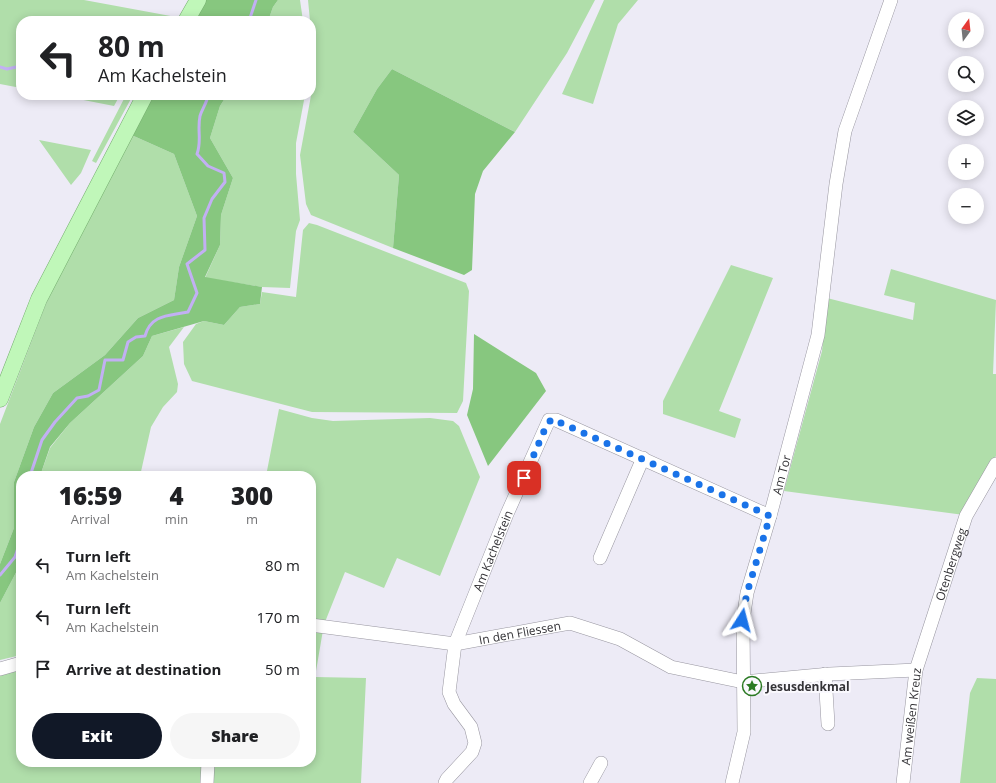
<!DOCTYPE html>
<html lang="en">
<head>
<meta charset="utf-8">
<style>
  body { margin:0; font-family:"Open Sans",sans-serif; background:#f6f6f6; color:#202124; height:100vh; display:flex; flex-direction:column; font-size:15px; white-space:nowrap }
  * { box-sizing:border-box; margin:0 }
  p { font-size:13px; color:#757577 }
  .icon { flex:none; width:22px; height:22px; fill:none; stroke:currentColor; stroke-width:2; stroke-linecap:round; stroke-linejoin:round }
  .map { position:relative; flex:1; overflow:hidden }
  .side { position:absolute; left:16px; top:471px; width:300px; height:296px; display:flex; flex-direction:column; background:#fff; border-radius:16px; box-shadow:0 2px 10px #0003 }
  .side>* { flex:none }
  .banner { position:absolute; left:16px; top:16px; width:300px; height:84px; border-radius:16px; box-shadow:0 2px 10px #0003; background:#fff; color:#202124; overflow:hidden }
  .needle { width:26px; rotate:15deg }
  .tools { position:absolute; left:948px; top:12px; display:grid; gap:8px }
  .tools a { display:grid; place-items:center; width:36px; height:36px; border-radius:50%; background:#fff; box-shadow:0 2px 10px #0003; font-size:20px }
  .pin { position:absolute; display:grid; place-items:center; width:34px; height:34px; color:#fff; margin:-17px; border-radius:8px; box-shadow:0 2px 6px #0006 }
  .me { position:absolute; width:44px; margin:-22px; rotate:9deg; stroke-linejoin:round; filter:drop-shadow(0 0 3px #0008) }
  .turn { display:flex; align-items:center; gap:14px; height:84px; padding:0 16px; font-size:18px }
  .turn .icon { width:52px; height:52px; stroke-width:2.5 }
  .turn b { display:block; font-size:28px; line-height:34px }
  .eta { display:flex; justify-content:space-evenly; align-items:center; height:68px; text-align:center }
  .eta b { font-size:24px; font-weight:800; line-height:28px }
  .primary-button { display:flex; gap:8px; margin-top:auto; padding:8px 16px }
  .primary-button a { flex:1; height:46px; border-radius:24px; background:#111827; color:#fff; font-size:16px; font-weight:800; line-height:46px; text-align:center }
  .primary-button a+a { background:#f6f6f6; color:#202124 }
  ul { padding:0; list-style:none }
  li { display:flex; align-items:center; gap:12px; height:52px; padding:0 16px }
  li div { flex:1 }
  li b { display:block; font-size:15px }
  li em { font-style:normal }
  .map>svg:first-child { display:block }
  .green { fill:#b0deaa }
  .forest { fill:#87c77f }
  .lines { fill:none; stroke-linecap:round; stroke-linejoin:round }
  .stream { stroke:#c2b0f3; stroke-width:3 }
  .minor-casing { stroke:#9896a0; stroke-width:14 }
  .major-casing { stroke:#74ae6e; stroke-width:17 }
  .minor { stroke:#fff; stroke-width:13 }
  .major { stroke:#c0f7b9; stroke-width:16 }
  .route { stroke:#1a73e8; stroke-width:7; stroke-dasharray:0 12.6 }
  .labels { text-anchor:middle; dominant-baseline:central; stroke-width:4; stroke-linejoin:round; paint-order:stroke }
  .street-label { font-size:12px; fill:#343337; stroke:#faf9fe }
  .poi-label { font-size:12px; font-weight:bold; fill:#343337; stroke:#faf9fe; text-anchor:start }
</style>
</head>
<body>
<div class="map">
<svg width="996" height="783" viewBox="0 0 996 783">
  <rect width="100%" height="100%" fill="#edebf6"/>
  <path class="green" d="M0,0H84L176,17L174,21H21V88L0,84Z
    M278,0H300L303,21H268L273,7Z
    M308,0H595L567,53L515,132L392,69L377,89L353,132L399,175L393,248L311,215L306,204L300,155L315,74Z
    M604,0H638L618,24L593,104L562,94Z
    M58,95H120L114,106Z
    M126,95H133L96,163L92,161Z
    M227,95H305L296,143V174L300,220L296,231L290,288L262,287L205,278L220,245L221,215L233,178L210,138L220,106Z
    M127,133L174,154L197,216L179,267L174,300L138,318L105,355L53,393L34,427L14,482V528L0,564V424L46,304Z
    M39,140L91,150L81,173L71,185Z
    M309,223L317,225L466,283L469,291L463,401L457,413L312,412L192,381L184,364L183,342L196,324L204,321L224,325L240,307L260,304L262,292L296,297L303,230Z
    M731,265L773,278L719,411L741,419L735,438L663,414V401Z
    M891,269L996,300L993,374H996V456L964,515L784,491L822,351L827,298L913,320L915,303L884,295Z
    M184,327L169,347L178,384L177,392L163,407L151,427L140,476H40L50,448L70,423L143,356L152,336Z
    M279,409L312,418L333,421L430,418L453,421L459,426L480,477L440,576L397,558L384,588L345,572L325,622L311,621V476H266Z
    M21,563V655L0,660V603Z
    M311,629L323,630L315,677L366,678L361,783H210V762H311Z
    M21,669V762H204L203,783H0V673Z
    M977,678L996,679V783H960L970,693Z"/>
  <path class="forest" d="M204,0H278L273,7L268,21H192Z
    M392,69L515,132L483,171L475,194L472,270L464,275L393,248L399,175L353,132L377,89Z
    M147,95H227L220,106L210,138L233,178L221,215L220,245L205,277L262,287L260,304L240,307L224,325L204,321L152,336L143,356L70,423L50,447L40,476H21V563L0,603V564L14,528V482L34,427L53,393L105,355L138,318L174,300L179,267L197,216L174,154L127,133Z
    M474,334L536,373L546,391L488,466L467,415L473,389Z"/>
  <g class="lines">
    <path class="stream" d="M249,21L256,0
      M0,67L7,69L21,66
      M30,476L42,440L55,422L77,398L88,396L99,390L105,360H123L128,342L136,337L145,336C151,314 169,316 188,312L197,293L187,264L205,250L204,218L212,199L225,182L224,173L208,166L197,154C202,141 197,130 200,116C202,109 207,103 208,95
      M0,575L15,557L21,539"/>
    <g class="minor-casing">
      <g id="minor">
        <path d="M600,558L643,458"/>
        <path id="s1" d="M311,625L455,644L570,623L620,639L671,667L743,682L830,674L916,670"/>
        <path d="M0,669L21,663"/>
        <path d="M825,674L828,724"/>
        <path d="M207,783L208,762"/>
        <path id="s2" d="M445,783L447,779L472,752L475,743L471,727L454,704L449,692L455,644L507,514L549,420H556L770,516"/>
        <path d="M590,783L601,763"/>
        <path id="s3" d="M732,783L744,732L743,620L747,593L770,516L818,335L836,184L845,131L891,0"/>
        <path id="s4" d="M903,783L916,670L966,516L996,464"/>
      </g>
    </g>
    <g class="major-casing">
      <path id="major" d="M186,21L198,0
        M0,399L39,299L145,95"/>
    </g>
    <use href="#minor" class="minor"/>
    <use href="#major" class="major"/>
  </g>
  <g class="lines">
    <path class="route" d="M524,478L547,424L552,419L770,516L747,593L742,620"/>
  </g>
  <defs>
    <g id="sight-ring" transform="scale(1)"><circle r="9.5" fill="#faf9fe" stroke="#2b7a23" stroke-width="1.5"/><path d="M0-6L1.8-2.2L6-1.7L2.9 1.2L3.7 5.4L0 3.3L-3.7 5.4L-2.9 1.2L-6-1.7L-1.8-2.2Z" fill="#2b7a23"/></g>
  </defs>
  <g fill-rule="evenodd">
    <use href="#sight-ring" x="752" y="686"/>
  </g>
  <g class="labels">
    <g class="street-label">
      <text stroke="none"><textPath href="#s3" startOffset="315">Am Tor</textPath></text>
      <text stroke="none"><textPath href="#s2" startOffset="258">Am Kachelstein</textPath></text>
      <text stroke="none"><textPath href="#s4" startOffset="225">Otenbergweg</textPath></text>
      <text stroke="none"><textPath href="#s1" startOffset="211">In den Fliessen</textPath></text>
      <text stroke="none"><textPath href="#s4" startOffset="67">Am weißen Kreuz</textPath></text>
    </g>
    <g class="poi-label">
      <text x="766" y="686">Jesusdenkmal</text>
    </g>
  </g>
</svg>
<div class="tools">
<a><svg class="needle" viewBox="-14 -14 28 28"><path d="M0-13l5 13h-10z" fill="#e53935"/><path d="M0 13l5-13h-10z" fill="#757577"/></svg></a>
<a><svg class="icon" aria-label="search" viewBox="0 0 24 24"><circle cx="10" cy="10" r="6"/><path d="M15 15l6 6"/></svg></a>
<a><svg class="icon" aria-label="layers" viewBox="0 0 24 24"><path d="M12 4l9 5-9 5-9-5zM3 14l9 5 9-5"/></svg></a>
<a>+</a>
<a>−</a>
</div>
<div class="pin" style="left:524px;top:478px;background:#d93025"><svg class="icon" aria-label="arrive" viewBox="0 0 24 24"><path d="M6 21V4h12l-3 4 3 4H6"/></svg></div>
<svg class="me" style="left:742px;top:620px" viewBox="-20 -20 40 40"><path d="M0-17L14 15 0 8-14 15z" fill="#1a73e8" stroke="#fff" stroke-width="4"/></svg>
<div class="banner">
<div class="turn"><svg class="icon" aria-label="left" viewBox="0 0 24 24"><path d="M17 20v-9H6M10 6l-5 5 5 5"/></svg><div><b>80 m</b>Am Kachelstein</div></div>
</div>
<section class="side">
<div class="eta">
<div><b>16:59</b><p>Arrival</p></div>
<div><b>4</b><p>min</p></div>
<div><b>300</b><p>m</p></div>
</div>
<ul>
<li><svg class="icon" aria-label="left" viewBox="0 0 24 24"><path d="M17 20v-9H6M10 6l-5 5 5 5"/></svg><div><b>Turn left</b><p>Am Kachelstein</p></div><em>80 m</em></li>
<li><svg class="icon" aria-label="left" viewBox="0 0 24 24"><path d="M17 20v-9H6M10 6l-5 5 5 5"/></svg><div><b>Turn left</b><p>Am Kachelstein</p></div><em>170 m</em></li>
<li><svg class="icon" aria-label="arrive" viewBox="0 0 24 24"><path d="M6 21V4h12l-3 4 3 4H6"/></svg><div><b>Arrive at destination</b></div><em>50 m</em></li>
</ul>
<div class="primary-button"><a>Exit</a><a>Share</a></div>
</section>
</div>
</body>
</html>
